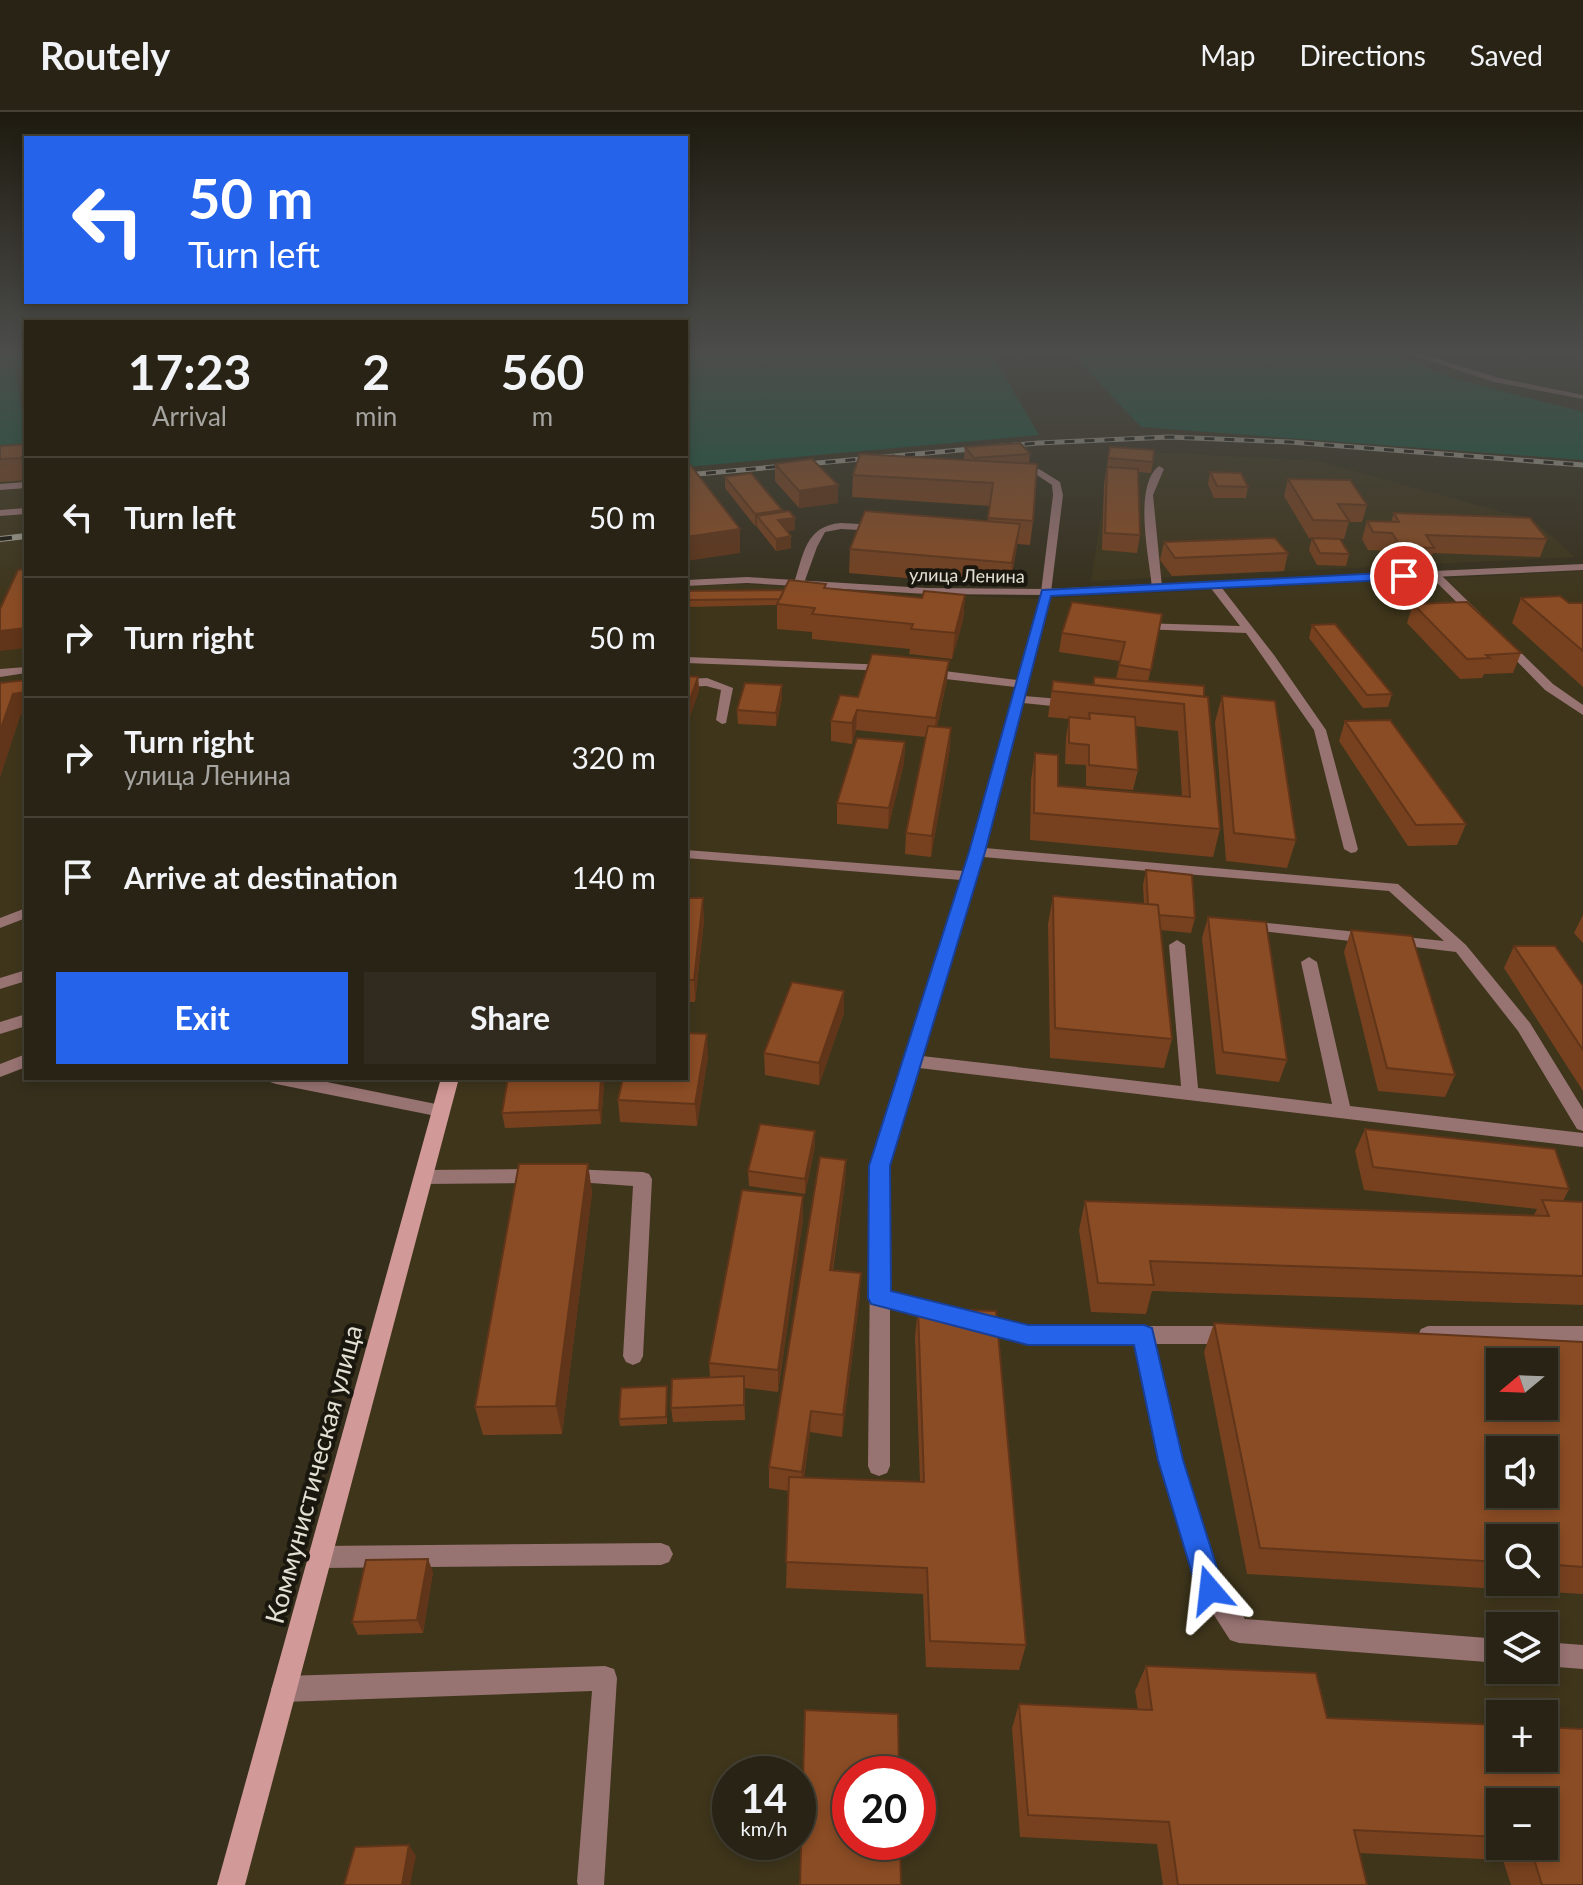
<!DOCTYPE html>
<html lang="en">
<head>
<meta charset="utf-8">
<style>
  body { margin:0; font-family:Lato,sans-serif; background:#302b1e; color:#f1f3f6; height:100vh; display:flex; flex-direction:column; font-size:30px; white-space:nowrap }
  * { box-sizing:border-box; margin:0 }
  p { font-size:26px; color:#a5a4a0 }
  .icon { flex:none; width:44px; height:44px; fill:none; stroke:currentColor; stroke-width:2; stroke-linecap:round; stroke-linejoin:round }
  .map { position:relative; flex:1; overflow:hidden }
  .sheet { position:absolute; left:24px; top:208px; width:664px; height:760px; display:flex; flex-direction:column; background:#282315; border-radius:0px; box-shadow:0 4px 12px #0003,0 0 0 2px #444034 }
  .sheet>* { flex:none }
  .guide { position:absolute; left:24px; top:24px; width:664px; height:168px; border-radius:0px; box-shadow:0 4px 12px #0003,0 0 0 2px #444034; background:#2563eb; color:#fff; overflow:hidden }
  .needle { width:52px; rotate:251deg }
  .controls { position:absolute; left:1486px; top:1236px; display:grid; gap:16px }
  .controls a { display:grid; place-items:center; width:72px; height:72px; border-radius:0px; background:#282315; box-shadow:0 4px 12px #0003,0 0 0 2px #444034; font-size:40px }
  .speed { position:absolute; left:712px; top:1644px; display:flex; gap:16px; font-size:40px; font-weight:700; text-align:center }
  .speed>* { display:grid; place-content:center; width:104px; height:104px; border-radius:50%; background:#282315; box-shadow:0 4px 12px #0003,0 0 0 2px #444034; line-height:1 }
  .speed small { font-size:20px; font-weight:400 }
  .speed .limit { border:12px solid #d22; background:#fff; color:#111 }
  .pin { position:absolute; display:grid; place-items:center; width:68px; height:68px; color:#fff; margin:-34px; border:4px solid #fff; border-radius:50%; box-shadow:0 2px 8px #0007 }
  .me { position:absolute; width:88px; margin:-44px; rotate:343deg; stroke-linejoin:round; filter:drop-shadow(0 0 6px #0008) }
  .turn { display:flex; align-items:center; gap:28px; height:168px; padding:0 32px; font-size:36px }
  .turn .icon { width:104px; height:104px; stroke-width:2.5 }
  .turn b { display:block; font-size:56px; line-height:68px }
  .eta { display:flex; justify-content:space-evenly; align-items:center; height:136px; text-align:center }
  .eta b { font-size:48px; font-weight:700; line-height:56px }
  .cta { display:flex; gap:16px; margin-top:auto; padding:16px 32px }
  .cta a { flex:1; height:92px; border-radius:0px; background:#2563eb; color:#fff; font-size:32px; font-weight:700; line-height:92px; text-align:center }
  .cta a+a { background:#302b1e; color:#f1f3f6 }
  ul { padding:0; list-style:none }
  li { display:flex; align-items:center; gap:24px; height:120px; padding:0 32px; border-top:2px solid #444034 }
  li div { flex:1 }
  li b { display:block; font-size:30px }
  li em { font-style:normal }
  header { display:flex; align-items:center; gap:48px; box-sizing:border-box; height:112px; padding:0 40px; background:#282315; border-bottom:2px solid #444034 }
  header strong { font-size:38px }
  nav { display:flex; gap:44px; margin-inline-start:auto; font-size:28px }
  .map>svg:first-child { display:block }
  .built { fill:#3e351b; fill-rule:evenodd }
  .green { fill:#16573e }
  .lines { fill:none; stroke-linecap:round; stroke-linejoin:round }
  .lane { fill:#977372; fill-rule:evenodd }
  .street { fill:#977372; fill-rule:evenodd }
  .secondary { fill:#d19997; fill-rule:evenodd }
  .rail-far1-casing { stroke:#a49f90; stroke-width:5 }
  .rail-casing { stroke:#a49f90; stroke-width:6 }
  .rail-far1 { stroke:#1a170f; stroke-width:3; stroke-dasharray:10; stroke-linecap:butt }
  .rail { stroke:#1a170f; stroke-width:4; stroke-dasharray:12; stroke-linecap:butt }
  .wall { fill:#77411f; fill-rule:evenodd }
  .shaded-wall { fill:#613519 }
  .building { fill:#8a4c24; stroke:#613519; stroke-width:2; fill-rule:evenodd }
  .route { fill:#2563eb; stroke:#184099; stroke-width:2 }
  .labels { text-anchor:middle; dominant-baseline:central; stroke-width:8; stroke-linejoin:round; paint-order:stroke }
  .far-street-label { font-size:18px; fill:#e3dfd3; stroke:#1a170f }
  .near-street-label { font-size:26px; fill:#e3dfd3; stroke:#1a170f }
</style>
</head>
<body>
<header>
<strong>Routely</strong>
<nav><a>Map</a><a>Directions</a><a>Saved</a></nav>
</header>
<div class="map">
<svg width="1583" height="1773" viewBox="0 0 1583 1773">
  <rect width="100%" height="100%" fill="#362f1c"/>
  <path class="built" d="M1111,338L1318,349L1535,409L1575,445L1091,469Z
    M26,343V956L0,966V346Z
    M1583,459V1773H241L459,966H686V474L745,472L1034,487ZM1500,1250H1544V1294H1500ZM1500,1338H1544V1382H1500ZM1500,1426H1544V1470H1500ZM1500,1514H1544V1558H1500ZM1500,1602H1544V1646H1500ZM730,1662H798V1730H730ZM850,1662H918V1730H850ZM1500,1690H1544V1734H1500Z"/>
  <path class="green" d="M0,243H26V251L16,257L26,332L0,335Z
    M686,243H992L1039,323L686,355Z
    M1073,243H1396L1456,267L1583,300V348L1141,315Z"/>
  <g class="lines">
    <path class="lane" d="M1413,243H1424L1499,266L1583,283V287L1494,270Z
      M23,263H26V275L22,273Z
      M1159,354L1164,357L1153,383L1162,475L1157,478L1152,475C1149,446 1133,373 1159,354Z
      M1039,357L1060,370L1063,383L1051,480L1024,584L1072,588L1078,592L1072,596L1023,591L985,736L1398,772L1466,833L1530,911L1583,997V1019L1577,1017L1518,919L1456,840L1390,832L1387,829L1395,824L1444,829L1389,779L983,745L922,944L1181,974L1169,833L1177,828L1185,833L1198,976L1332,992L1301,850L1309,845L1317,850L1350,994L1583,1021V1035L919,956L889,1054L890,1180L940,1193L947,1195L950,1201L947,1207L940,1209L890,1197V1354L887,1361L879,1364L871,1361L868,1354L871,1054L961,768L686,746V738L964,759L1015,575L928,565L922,561L928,557L1017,568L1041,480L1053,383L1052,373L1037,363L1017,364L1012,361L1017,358Z
      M26,370V376L0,378V372Z
      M26,396V402L0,404V398Z
      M841,411L879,413L884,416L879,419L841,417L825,420L817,435L804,471L795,473L794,471C804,442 805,414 841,411Z
      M1431,461H1439L1481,502V506H1473L1431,465Z
      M1210,471H1218L1274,543L1326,618L1358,737L1356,740L1351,741L1344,737L1314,618L1246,521L1139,517L1133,514L1139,511L1240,514L1210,475Z
      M1501,529H1509L1553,572L1583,593V603L1545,578L1501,533Z
      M686,545L889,553L895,556L889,559L686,551Z
      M26,555V561L0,565V557Z
      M707,566L733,576L726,611L722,612L716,608L721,578L706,574L686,575V567Z
      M26,796V806L0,816V806Z
      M1248,809L1368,821L1376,826L1368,831L1243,817L1240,814L1243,811Z
      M26,858V869L0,877V866Z
      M26,902V914L0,922V910Z
      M26,942V955L0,965V952Z
      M267,966H307L441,993L447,994L450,999L447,1004L441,1005L276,972L270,970Z
      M537,1057L543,1059L546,1064L543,1069L537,1071L423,1072L417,1070L414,1065L417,1060L423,1058Z
      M569,1057L643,1060L649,1062L652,1067L643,1244L640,1250L633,1253L626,1250L623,1244L633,1074L563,1069L560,1064L563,1059Z
      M978,1201L1028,1214H1229L1236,1217L1239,1223L1236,1229L1229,1232H1156L1182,1348L1220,1472L1245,1507L1500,1527V1551L1239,1531L1230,1528L1198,1478L1160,1348L1136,1232H1028L971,1216L968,1210L971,1204Z
      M1428,1214H1583V1232H1428L1421,1229L1418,1223L1421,1217Z
      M661,1431L669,1434L673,1442L669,1450L661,1453L320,1456L312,1453L308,1445L312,1437L320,1434Z
      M1544,1530L1583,1533V1557L1544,1554Z
      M605,1554L614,1557L617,1566L604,1773H578L577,1770L592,1579L284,1590L275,1586L271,1577L275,1568L284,1564Z"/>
    <path class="street" d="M1583,452V458L1046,483L926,482L747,471L686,474V468L747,465L926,476L1046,477Z"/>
    <path class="secondary" d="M441,966H459L245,1773H217Z"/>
    <g class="rail-far1-casing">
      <path id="rail-far1" d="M686,363L1038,331L1169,325L1290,330L1583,353"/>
    </g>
    <g class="rail-casing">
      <path id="rail" d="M0,427L26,424"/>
    </g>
    <use href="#rail-far1" class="rail-far1"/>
    <use href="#rail" class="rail"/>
  </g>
  <path class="wall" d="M26,332V368L0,370V334Z
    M965,335L1030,342L1029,352L1033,409L1030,433L1017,432L1010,475L849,461L850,437L988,409L990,394L852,385L853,363L965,348L964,346Z
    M1110,335L1153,350L1151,361L1138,360L1140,423L1137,441L1102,438L1104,372Z
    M775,352L838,373V391L799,396L775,369Z
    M1210,360L1248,375L1246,386H1214L1208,372Z
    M725,365L782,398L795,418L787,419L791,436L776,439L757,415V414H755L725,376Z
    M1288,367L1367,393L1362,410H1349L1344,427L1309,426L1284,384Z
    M1394,401L1547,427L1540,445L1433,441L1428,454L1395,453L1387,439L1368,438L1362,427L1367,409L1391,410Z
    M1312,426L1349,442L1346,454L1317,453L1309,438Z
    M1164,430L1288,441L1284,459L1172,464L1160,448Z
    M826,472V476L922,486L965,483L963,508L952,547L909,542L910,537L812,527V520L777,517V493L686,495V479L784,478Z
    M1521,486L1569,491H1583V575L1512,511Z
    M1413,492L1521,541L1513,561L1484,562L1482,566L1460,567L1407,511Z
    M1162,502L1148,570L1204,574L1220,717L1213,745L1030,728L1031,668L1035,641L1058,674L1182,685L1178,619L1135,614L1138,658L1133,678L1086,674V653L1065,652L1066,625L1069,607L1048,605L1053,569L1092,573L1094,565L1116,567L1120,549L1059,540L1062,521Z
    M1312,513L1392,582L1388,595L1363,596L1309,526Z
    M686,564L698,565L699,578L689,607H686Z
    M947,568L937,615L950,636L931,745L905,742L906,721L926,625L856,618L852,632L831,629V609L858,585Z
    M1222,584L1296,728L1287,756L1226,749L1215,610Z
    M782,586L776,614L738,612L737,598Z
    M1345,609L1466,712L1457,733L1408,734L1339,629Z
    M905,630L904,651L888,717L837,712V691Z
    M1146,758L1195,806L1191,821L1160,818L1172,927L1164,956L1050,946L1048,812L1053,784L1144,792L1143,773Z
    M686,786L704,808L695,890H686Z
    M1583,803V831L1574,821Z
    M1208,805L1287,948L1279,970L1216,962L1202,826Z
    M1351,818L1455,963L1445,985L1378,979L1344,840Z
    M1514,834L1583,874V979L1504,856Z
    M844,901L819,973L765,963L764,941Z
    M708,944L697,1014L620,1010L618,988Z
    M604,972L601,1012L505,1016L502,1001Z
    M1365,1017L1569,1077L1563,1089L1583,1090V1193L1152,1179L1146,1202L1091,1200L1079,1118L1085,1089L1534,1103L1537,1097L1364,1078L1355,1039Z
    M815,1034L805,1082L749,1074L748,1059Z
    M846,1048L845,1070L833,1158L860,1183L842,1325L810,1320L804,1366L920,1370L915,1225L918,1196L1026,1533L1019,1558L926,1555L923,1482L786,1476L789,1379L769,1376V1355Z
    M588,1052L592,1081L562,1322L483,1323L475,1295Z
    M803,1106L778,1280L744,1276L745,1308L673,1310L671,1296L710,1266L709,1251Z
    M1214,1211L1583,1230V1482L1247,1462L1204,1240ZM1500,1426H1544V1470H1500Z
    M667,1274V1312L620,1314L619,1307Z
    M433,1460L423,1521L358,1523L352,1510Z
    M1146,1554L1327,1606L1500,1613L1583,1773H1511L1503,1748L1359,1741L1367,1773H1163L1157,1732L1020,1725L1012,1616L1019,1592L1138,1598L1135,1579ZM1500,1690L1544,1734H1500Z"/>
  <path class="shaded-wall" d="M26,339V358L21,346Z
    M838,373V391L799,396V379Z
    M782,398V408L795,406V418L778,420L757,404V414H755V402Z
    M1020,412L1017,435L1010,475L1012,451Z
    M740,417V441L686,449V425Z
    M791,424V436L776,439V427Z
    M965,483L963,508L952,547L955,521Z
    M26,516V536L0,539V519Z
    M949,549L947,568L934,626L936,606Z
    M698,565L699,578L689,607L688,593Z
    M782,573V586L776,614V601Z
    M26,580V601L21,602L0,666V619L13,582Z
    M857,598L856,618L852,632V611Z
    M951,616L950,636L931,745L932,724Z
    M905,630L904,651L888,717L889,696Z
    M703,786L704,808L695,890L694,868Z
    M844,879V901L819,973V951Z
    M707,922L708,944L697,1014L695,992Z
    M601,966H603L604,972L601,1012L599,998Z
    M815,1019V1034L805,1082V1067Z
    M846,1048L845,1070L829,1180L830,1158Z
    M588,1052L592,1081L562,1322L556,1294Z
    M803,1084V1106L778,1280V1258Z
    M861,1161L860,1183L842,1325L843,1303Z
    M811,1299L810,1320L802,1380V1360Z
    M428,1447L433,1460L423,1521L417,1508Z
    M409,1733L416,1744L410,1773H402Z"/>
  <path class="building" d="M1020,331L1030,342L974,346L965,335Z
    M26,332V339L21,346L0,347V334Z
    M1110,335L1154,338L1153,350L1108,346Z
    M860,342L1037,352L1033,409L988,406L993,371L853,363Z
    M812,347L838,373L799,379L775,352Z
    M686,350H688L740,417L686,425Z
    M1107,355L1138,357L1140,423L1105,421Z
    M1210,360L1241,361L1248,375L1217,374Z
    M751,361L782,398L755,402L725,365Z
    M1288,367L1350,368L1367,393L1338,392L1349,409L1313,408Z
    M789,399L795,406L778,408L791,424L776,427L757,404Z
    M865,399L1020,412L1012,451L850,437Z
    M1394,401L1530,406L1547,427L1426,423L1434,436L1401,435L1392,421L1373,420L1367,409L1399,410Z
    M1275,426L1288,441L1175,446L1164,430Z
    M1312,426L1340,427L1349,442L1320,441Z
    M26,457V516L0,519V497L18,458Z
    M789,468L826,472L824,476L922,486L924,479L965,483L955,521L911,517L913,512L812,502L815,496L777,492Z
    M784,478L780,487L686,488V479Z
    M1560,484L1569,491H1583V539L1521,486Z
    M1072,490L1162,502L1151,558L1119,553L1125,530L1062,521Z
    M1467,490L1521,541L1486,543L1490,546L1467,547L1413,492Z
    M1335,512L1392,582L1367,583L1312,513Z
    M872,542L949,549L936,606L857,598L852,611L831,609L840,583L858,585Z
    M686,564L698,565L688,593H686Z
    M1094,565L1204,574V585L1094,573Z
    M26,568V580L13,582L0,619V571Z
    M1053,569L1208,585L1220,717L1034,701L1035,641L1058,643V674L1190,685L1184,592L1052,579Z
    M745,571L782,573L776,601L737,598Z
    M1222,584L1275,589L1296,728L1234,721Z
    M1089,601L1135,605L1138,658L1089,653V633L1069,631V605L1090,607Z
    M1390,608L1466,712L1416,713L1345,609Z
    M928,614L951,616L932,724L906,721Z
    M857,626L905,630L889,696L837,691Z
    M1146,758L1192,763L1195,806L1159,803L1158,793L1148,792Z
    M1053,784L1158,793L1172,927L1055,916Z
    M686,786H703L694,868H686Z
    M1208,805L1266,810L1287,948L1223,940Z
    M1351,818L1412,824L1455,963L1387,956Z
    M1514,834H1555L1583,874V938Z
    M792,870L844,879L819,951L764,941Z
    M686,921L707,922L695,992L618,988L623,966H686Z
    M508,966H601L599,998L502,1001Z
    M760,1012L815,1019L805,1067L748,1059Z
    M1365,1017L1555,1037L1569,1077L1373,1055Z
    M820,1045L846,1048L830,1158L861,1161L843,1303L811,1299L802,1360L769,1355Z
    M519,1052H588L556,1294L475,1295Z
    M742,1078L803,1084L778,1258L709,1251Z
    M1542,1088L1583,1090V1164L1150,1149L1154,1173L1098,1171L1085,1089L1549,1104Z
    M918,1196L996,1199L1026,1533L930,1529L927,1456L786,1450L789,1365L924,1370Z
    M1214,1211L1583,1230V1455L1544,1452V1426H1500V1450L1260,1436ZM1500,1250H1544V1294H1500ZM1500,1338H1544V1382H1500Z
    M744,1264V1293L671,1296L672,1267Z
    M667,1274L666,1305L619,1307L621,1276Z
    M428,1447L417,1508L352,1510L366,1448Z
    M1146,1554L1316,1561L1327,1606L1500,1613V1646H1544V1615L1583,1617V1773H1542L1530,1734H1544V1690H1500V1725L1354,1718L1367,1773H1178L1169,1710L1028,1703L1019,1592L1152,1598Z
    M805,1598L898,1602L899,1662H850V1730H900L901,1773H800Z
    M409,1733L402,1773H344L355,1735Z"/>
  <linearGradient id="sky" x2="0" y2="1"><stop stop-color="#1e1a0f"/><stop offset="0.49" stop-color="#4c4d4b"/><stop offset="1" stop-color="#4c4d4b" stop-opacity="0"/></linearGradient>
  <rect width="1583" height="491" fill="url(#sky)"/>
  <path class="route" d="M1404,460L1408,461V467L1051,484L985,740L890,1054L891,1179L1028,1213H1144L1152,1216L1183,1348L1224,1478L1220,1488L1210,1491L1201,1488L1197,1478L1158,1348L1134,1233H1028L871,1192L868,1186L869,1054L969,740L1042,478Z"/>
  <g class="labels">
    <g class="far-street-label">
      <text transform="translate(967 463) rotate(1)">улица Ленина</text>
    </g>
    <g class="near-street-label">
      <text transform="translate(313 1362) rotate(-75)">Коммунистическая улица</text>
    </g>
  </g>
</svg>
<div class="controls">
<a><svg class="needle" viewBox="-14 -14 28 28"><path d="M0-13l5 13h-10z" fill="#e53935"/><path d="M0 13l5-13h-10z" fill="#a5a4a0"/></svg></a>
<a><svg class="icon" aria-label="sound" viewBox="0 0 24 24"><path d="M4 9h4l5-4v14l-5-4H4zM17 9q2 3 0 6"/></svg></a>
<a><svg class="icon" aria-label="search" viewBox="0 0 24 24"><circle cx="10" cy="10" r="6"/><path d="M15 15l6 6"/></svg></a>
<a><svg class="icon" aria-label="layers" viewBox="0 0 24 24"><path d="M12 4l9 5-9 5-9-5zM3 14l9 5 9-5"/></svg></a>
<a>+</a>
<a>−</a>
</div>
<div class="speed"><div>14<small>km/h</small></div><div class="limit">20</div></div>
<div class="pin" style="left:1404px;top:464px;background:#d93025"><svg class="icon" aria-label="arrive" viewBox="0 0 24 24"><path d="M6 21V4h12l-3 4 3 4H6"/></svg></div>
<svg class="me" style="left:1210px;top:1478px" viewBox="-20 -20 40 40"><path d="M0-17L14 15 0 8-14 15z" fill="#2563eb" stroke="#fff" stroke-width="4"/></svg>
<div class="guide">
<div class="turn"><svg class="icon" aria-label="left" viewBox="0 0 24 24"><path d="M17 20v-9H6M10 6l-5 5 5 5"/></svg><div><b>50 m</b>Turn left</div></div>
</div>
<section class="sheet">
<div class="eta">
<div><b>17:23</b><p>Arrival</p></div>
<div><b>2</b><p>min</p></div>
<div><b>560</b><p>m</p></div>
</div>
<ul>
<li><svg class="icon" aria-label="left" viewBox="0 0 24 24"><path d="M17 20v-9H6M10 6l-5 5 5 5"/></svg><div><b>Turn left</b></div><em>50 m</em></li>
<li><svg class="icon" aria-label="right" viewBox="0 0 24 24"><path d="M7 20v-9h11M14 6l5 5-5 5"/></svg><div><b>Turn right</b></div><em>50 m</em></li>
<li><svg class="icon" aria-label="right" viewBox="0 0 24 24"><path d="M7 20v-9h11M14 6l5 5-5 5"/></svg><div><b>Turn right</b><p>улица Ленина</p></div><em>320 m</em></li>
<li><svg class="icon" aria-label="arrive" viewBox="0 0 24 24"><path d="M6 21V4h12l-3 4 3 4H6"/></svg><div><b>Arrive at destination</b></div><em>140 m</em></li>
</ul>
<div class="cta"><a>Exit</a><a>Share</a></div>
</section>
</div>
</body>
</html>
